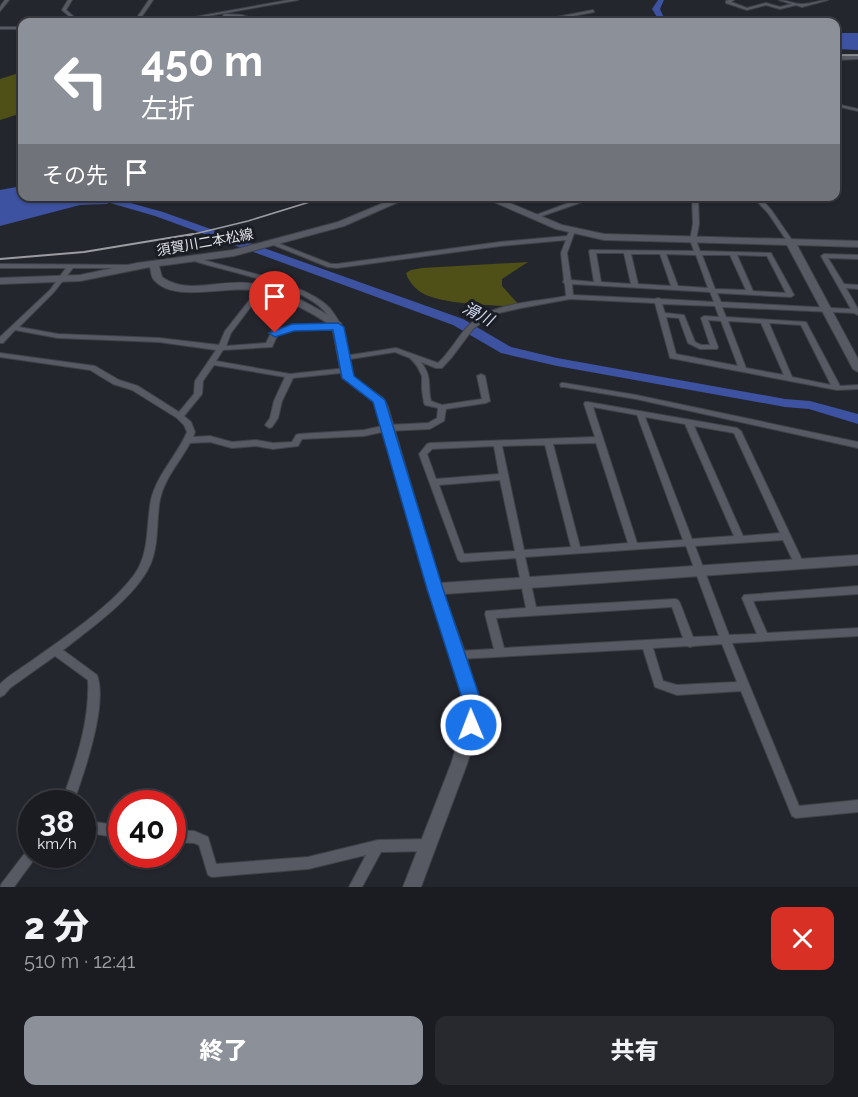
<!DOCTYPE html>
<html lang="ja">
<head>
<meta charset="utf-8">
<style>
  body { margin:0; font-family:Raleway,"Noto Sans JP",sans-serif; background:#28292f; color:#f1f3f6; height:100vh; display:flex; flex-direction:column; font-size:22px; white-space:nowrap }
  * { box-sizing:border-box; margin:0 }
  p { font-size:20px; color:#a0a1a5 }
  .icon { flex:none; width:33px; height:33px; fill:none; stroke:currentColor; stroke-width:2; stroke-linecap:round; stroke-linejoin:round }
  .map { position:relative; height:887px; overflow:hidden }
  .details { display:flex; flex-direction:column; background:#1b1c22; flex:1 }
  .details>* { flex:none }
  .top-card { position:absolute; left:18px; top:18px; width:822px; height:183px; border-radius:12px; box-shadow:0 2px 4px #0004,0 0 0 2px #393a40; background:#8c9099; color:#fff; overflow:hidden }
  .speed { position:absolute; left:18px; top:790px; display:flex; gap:12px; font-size:30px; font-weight:700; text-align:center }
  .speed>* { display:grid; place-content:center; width:78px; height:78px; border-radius:50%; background:#1b1c22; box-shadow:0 2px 4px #0004,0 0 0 2px #393a40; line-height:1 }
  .speed small { font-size:15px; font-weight:400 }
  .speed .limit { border:9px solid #d22; background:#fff; color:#111 }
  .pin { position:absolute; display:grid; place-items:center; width:51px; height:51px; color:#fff; margin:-62px -26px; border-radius:50% 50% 50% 0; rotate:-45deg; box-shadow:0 0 6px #0007 }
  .pin .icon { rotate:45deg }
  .me { position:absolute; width:66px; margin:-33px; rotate:359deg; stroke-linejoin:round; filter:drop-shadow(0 0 4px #0008) }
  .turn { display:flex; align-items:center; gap:21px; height:126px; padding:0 24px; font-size:27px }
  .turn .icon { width:78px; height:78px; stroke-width:2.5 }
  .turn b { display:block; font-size:42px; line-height:51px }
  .then { display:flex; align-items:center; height:57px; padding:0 24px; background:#0003; gap:12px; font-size:22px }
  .round { display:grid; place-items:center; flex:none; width:63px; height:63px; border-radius:12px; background:#28292f }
  .overview { display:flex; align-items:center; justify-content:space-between; height:102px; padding:0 24px }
  h1 { font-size:36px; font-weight:800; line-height:45px }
  .primary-button { display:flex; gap:12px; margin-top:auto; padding:12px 24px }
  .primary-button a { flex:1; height:69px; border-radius:12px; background:#8c9099; color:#fff; font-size:24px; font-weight:800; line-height:69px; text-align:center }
  .primary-button a+a { background:#28292f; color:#f1f3f6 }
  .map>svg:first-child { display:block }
  .forest { fill:#4f5018 }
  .water { fill:#3d52a0 }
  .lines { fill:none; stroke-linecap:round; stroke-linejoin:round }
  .river { fill:#3d52a0; fill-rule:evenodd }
  .street-casing { stroke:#404249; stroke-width:2 }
  .secondary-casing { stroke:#404249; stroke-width:2 }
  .street { fill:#575a62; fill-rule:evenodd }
  .secondary { fill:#575a62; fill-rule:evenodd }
  .rail-far1 { stroke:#9b9da2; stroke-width:1.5 }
  .rail { stroke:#9b9da2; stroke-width:2 }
  .route { fill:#1a73e8; stroke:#114b97; stroke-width:1.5 }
  .labels { text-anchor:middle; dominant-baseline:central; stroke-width:6; stroke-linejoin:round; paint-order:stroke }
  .far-street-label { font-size:14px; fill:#e3e5e9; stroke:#1a1d24 }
  .water-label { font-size:16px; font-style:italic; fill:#d6def4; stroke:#1a1d24 }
</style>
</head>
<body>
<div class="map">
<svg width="858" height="887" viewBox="0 0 858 887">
  <rect width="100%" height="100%" fill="#24262e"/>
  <path class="forest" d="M22,72V113L0,120V79Z
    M528,262L502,279V286L521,307C495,305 446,305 424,294C416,290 408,281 406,273L411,270L422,268Z"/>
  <path class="water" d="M836,33H858V50L836,49Z
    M22,186V196L120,197L107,204L80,205L0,226V190Z"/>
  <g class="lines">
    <path class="river" d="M658,0H664L660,9L666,22H660L652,9Z
      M86,196H105L163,212L463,319L511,347L557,358L785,399L810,401L858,414V424L809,409L785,407L557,366L501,353L453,325L155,216Z"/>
    <g class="street-casing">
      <path id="street" d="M5,0H9L0,11V7Z
        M68,0H72L66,10L80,22H76L62,10Z
        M149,0H153L138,22H134Z
        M289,0H298L173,22H167Z
        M729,0H734L731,2L747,8L766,3L780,7L792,4L779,0C787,0 795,5 803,4C812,4 819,0 828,0L802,7L796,5L780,9L766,5L747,10L726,3V1Z
        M593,10L594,12L552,20L425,19L282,22L284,21L425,17L552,18Z
        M224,14L242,15L262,22H258L242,17L223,16Z
        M0,27H22V29H0Z
        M836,104L858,109V111L836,106Z
        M587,196H593L594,198L536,218L531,217Z
        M689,196H711L698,198L699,224L696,240L700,251L771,253L794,295L791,297L717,293L721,302L851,309L821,256L824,254L858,255V259L828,258L844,284L858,285V289L846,288L858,309V315L854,313L722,307L726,317L806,322L840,386L858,385V389L837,390L670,358L655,303L570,299L521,308L499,313L488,318L473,329L452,357L442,368H436L421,362C433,378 427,385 431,401L442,405L482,399L477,376L481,374L485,376L490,401L486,403L446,409L444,421L430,429L387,431L364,436L302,439L298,446L273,449L256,446L232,448L210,442L190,443C180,462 165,477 160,499C156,520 159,543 151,563C138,595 90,629 63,650L97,675C108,705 84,773 73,804H61C75,764 90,723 88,680L55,656L10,688L4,695L0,697V684C10,674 25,666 37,657C68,635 112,605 134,575C150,554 146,525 151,500C157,474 177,456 187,432L184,425L177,418L132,390L113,384L90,370L0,357V353L95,366L119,380L138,386L179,412L194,394L195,381L216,350L159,342L58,338L15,330L3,343H0V337L50,290L66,268H0V264L137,265V267L135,268H73L54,292L19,327L58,334L159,338L219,345L225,331L259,288L261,287L264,289L231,333L226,346L266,343L272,331L292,326L333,325C331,321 329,316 326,313C304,285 228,272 194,261L193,260L196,258C230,268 312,284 332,311C336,316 339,322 342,327L341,329L292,330L278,334L272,347L223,350L216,361L290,374L347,368H350L351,370L350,372L293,378L282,401L278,418L272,427L269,428L265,425L270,418L274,401L285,377L214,365L203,381L202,394L184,416L191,422L195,432L193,437L210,436L232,442L256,440L273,443L292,442L296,435L299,434L364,430L387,425L428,423L437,418L438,408L425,405L424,403L422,390V376L417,366L410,358L395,352L344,360L340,358L344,356L396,348L438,363C450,352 457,338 468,326C493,301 534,303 566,296L565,284L563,282L564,280L561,253L566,240L500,246L337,268L328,267L271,244V242H275L331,264H337L500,242L567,236L570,230L572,229L575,231L567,253L571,280L594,282L589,251L590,250L694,251L690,240L693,224L692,198ZM596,253H624L631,284L601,282ZM631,254H660L671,286L638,284ZM666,254L696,255L708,288L678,286ZM702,255H730L746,290L715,289ZM737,255L767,256L786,293L753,291ZM572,284L710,292L714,302L661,299L658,298L655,299L573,295ZM662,304L715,306L719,317L704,316L701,318L710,345H701L695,342L684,315L665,313ZM666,317L679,318L688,343L700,349H717L718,347L708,320L721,321L738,366L676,354ZM728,321L761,323L784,375L746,368ZM769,323L801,325L831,385L792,377Z
        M752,196H759L772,211L794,243L793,244H789L768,213Z
        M561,383H564L636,395L858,442V448L636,399L564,387H561L560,385Z
        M585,402H588L737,428L741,431L804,564L802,567L799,568L796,567L783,540L695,546L729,635L757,634L742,598L744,595L858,586V594L753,601L767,633L858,628V636L732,643L799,806L858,800V812L796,818L792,816L741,691L677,695L655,687L643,649L458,659L454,658L453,655L454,652L458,651L494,649L485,614L486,611L526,608L516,558L461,562L458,560L419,454L427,444L430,443L595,437L584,404ZM593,407L637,415L683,540L637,543ZM645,417L685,424L734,536L692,539ZM694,426L734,433L780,533L743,536ZM596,443L628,543L580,547L553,444ZM545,445L571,547L524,550L502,446ZM494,446L499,474L436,479L427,454L432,449ZM500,480L515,551L464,554L439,485ZM686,546L719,636L693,637L680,603L678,600L675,599L536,607L525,557ZM672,607L683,638L504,648L496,618ZM722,644L737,682L677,685L663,681L653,648L687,646L690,647L694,646Z
        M82,820L122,826V838L82,832Z
        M172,830L194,831L208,837L216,864L308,857L378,840L428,839L432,841L434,845L432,849L428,851L381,852L362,887H349L366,855L308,869L212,877L208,875L199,845L194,843L172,842Z
        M32,847V855H37L36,857L14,887H0L2,883L28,849Z"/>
    </g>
    <g class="secondary-casing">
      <path id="secondary" d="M858,55V59L836,60V56Z
        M400,196H412L344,226L234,256L159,266L162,277C188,295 217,280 247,283C281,287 312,305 341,323L353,377L383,398L388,407L440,583L858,555V565L444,594L466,655L481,709L479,725L467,764L421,887H403L451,764L463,725L465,709L450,655L428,589L376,407L374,402L342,378L332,326C309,311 284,297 257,291C229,284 175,304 154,280C151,277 151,271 150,267L80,281L0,284V278L80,275L137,263L233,250L338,222Z
        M480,196H493L562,225L604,234L858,241V247L797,245L858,359V372L853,369L787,245L604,240L556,229Z"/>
    </g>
    <use href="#street" class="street"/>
    <use href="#secondary" class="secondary"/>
    <path class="rail-far1" d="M836,55H858
      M186,236L248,221L329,196"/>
    <path class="rail" d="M0,259L84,252L193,234"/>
  </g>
  <path class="route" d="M338,323L344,327L354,376L385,400L443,589L479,695C481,707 483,720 477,731L471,733L465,731C460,721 463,707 461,695L427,589L373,402L342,378L333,330L294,331L275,337L269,333L292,324Z"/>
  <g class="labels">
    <g class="far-street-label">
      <text transform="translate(205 242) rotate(-10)">須賀川二本松線</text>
    </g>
    <g class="water-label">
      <text transform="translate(478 314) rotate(28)">滑川</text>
    </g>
  </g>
</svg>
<div class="speed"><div>38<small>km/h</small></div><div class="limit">40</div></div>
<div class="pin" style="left:275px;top:333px;background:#d93025"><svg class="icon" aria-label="arrive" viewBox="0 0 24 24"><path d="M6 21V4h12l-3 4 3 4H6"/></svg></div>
<svg class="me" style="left:471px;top:725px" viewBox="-20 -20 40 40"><circle r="17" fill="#1a73e8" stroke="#fff" stroke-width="3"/><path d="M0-11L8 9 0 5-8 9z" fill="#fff"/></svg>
<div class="top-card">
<div class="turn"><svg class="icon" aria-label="left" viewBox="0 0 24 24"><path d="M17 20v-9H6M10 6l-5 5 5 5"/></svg><div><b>450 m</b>左折</div></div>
<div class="then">その先<svg class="icon" aria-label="arrive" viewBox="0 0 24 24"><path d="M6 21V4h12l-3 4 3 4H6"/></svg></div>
</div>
</div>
<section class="details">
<div class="overview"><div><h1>2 分</h1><p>510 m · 12:41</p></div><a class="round" style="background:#d93025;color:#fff"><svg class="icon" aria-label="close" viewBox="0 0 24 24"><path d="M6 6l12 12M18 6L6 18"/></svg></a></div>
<div class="primary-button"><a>終了</a><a>共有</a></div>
</section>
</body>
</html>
